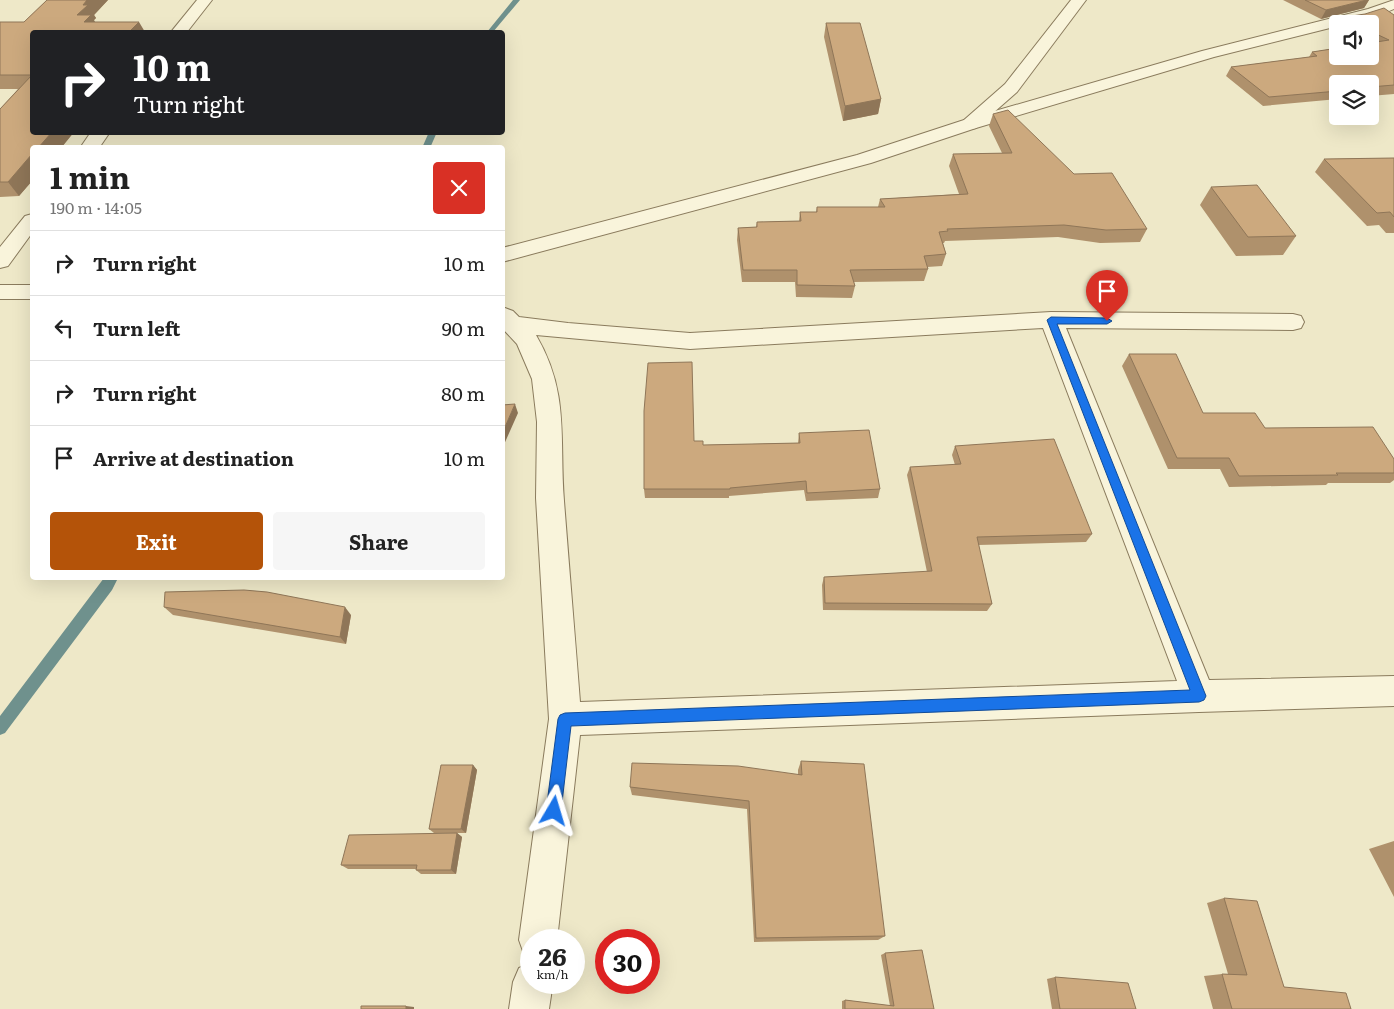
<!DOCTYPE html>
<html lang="en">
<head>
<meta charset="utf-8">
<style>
  body { margin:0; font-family:Literata,serif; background:#f6f6f6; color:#222; height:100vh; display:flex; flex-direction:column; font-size:19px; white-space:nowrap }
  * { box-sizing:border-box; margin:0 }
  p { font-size:16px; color:#767676 }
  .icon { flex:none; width:28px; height:28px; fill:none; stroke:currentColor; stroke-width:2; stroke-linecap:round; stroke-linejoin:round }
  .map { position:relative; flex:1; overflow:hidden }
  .details { position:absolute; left:30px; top:145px; width:475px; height:435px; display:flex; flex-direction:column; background:#fff; border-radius:5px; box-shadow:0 5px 20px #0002 }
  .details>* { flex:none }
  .guide { position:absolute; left:30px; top:30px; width:475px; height:105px; border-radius:5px; box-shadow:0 5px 20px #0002; background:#202124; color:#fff; overflow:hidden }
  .buttons { position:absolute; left:1329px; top:15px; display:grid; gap:10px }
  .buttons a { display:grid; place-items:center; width:50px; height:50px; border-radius:5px; background:#fff; box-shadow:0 5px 20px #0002; font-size:25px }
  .speed { position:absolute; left:520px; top:929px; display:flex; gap:10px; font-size:25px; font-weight:700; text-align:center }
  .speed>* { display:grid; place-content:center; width:65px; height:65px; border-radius:50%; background:#fff; box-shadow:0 5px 20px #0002; line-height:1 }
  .speed small { font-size:12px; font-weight:400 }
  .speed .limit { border:8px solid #d22; background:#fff; color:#111 }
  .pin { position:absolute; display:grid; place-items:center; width:42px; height:42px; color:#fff; margin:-51px -21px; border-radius:50% 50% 50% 0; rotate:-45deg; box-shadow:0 0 5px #0007 }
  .pin .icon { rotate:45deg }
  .me { position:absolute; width:55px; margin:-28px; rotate:7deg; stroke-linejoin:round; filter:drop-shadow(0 0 4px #0008) }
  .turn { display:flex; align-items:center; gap:18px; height:105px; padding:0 20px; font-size:22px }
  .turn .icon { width:65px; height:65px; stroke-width:2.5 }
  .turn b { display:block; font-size:35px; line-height:42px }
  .round { display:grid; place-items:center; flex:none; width:52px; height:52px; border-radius:5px; background:#f6f6f6 }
  .summary { display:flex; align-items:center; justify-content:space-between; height:85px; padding:0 20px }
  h1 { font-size:30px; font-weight:700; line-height:38px }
  .button { display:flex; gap:10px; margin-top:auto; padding:10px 20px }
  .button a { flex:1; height:58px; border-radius:5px; background:#b45309; color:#fff; font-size:20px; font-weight:700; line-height:58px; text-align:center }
  .button a+a { background:#f6f6f6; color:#222 }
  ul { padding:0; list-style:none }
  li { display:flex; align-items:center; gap:15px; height:65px; padding:0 20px; border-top:1px solid #e0e0e0 }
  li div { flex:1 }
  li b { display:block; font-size:19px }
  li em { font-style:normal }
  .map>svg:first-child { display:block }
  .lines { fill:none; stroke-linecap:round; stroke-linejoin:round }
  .stream { fill:#6f918d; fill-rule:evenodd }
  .minor-casing { stroke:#8a7b5d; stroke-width:2 }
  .tertiary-casing { stroke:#8a7b5d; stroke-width:2 }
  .minor { fill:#f9f4db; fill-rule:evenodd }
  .tertiary { fill:#f9f4db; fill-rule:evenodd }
  .wall { fill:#af916c }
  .shaded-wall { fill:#8f7658 }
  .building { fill:#cca97e; stroke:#8f7658 }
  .route { fill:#1a73e8; stroke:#114b97 }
</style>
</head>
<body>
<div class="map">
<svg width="1394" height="1009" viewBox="0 0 1394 1009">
  <rect width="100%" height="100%" fill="#eee8c8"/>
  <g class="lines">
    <path class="stream" d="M513,0H520L493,32H487Z
      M429,132H437L430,148H422Z
      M104,578H118L112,590L5,733L0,735V716Z"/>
    <g class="minor-casing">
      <path id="minor" d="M197,0H212L187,32H171Z
        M1071,0H1086L1017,92L976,128L970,129L964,128L961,124L964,120L1005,84Z
        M91,132H110L99,148H80Z
        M32,214V233L8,266L0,268V247L25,216Z
        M505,308L513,311L519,317L568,323L690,333L1051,312L1293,314L1301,316L1304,322L1301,328L1293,330L1066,328L1209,680L1394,676V706L1199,712L580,735L557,940H531V956L524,954L519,940L549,719L536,498L537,422L532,379L517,344L502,328V309ZM1043,328L1177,681L580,702C575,635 569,568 564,501C559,438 570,393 536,335L690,349Z
        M531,963V982H553L549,1009H509L513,982L519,968Z"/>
    </g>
    <g class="tertiary-casing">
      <path id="tertiary" d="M1394,0V9C1377,16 1356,24 1338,24V26L1214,57L976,128L871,163L502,262V248L857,155L964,120L1202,51L1368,9Z
        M0,285H32V299H0Z"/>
    </g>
    <use href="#minor" class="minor"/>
    <use href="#tertiary" class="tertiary"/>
  </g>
  <path class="wall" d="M47,0H108L94,15L96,18L94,20L32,132H74L61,148H32V181L19,196L0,197V109L18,89H0V22H24Z
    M1283,0H1369L1364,8L1321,19Z
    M1394,15V94L1370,96V84H1338V99L1263,106L1226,76L1231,67L1309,57L1312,52L1370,43V24H1341L1345,17Z
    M826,23L881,99L878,114L843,121L824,37Z
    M993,114L1074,174L1147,229L1140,242L1100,243L1058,237L945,241L944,243H943L946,254L942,266L927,267L928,269L924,281L854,282L855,286L852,298L796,297L795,282H742L737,240L738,228L756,227L757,222L799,221L800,212H816L817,207H878L880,199L959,194L949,166L953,154L1002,153L989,126Z
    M1394,158V233H1386L1379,225L1367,226L1315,172L1324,159Z
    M1211,187L1296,236L1283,255L1236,256L1200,205Z
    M1129,354L1203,413L1394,459V480L1390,483H1328L1326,485L1229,487L1220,469H1168L1122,366Z
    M799,433L880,489L878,498L806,501L804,490L729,496V498H645L644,489L694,441L703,445L798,443Z
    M955,446L1092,534L1086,542L978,545L992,604L987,611L823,610L822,585L824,577L927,572L907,475L910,467L955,465L952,455Z
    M164,607L351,615L346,644L173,615Z
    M801,761L885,936L878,940L754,942L747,809L632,795L630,787L798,775V770Z
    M473,765L477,770L466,833H434L429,829Z
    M457,833L462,837L456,874H421L416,870V869H348L341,865Z
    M1394,841V897L1369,849Z
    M1224,898L1284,987L1351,1009H1213L1204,976L1222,974H1228L1207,903Z
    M885,953L934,1009H842V1001L845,1000L890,1006L881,955Z
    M1055,977L1136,1009H1052L1047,979Z"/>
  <path class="shaded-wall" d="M87,0H108L94,15L96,18L94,20L99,29H86L77,15L83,5Z
    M1367,0H1369L1364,8L1321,19L1326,10Z
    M139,22L145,32H129Z
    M881,99L878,114L843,121L845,106Z
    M52,132H74L61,148H38Z
    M32,154V181L19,196L8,182Z
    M515,404L518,413L502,449V434Z
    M345,607L351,615L346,644L340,637Z
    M473,765L477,770L466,833L461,829Z
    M457,833L462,837L456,874L451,870Z
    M406,1006L414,1007V1009H406Z"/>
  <path class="building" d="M47,0H87L83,5H88L77,15H91L84,22H139L129,32H32V132H52L38,148H32V154L8,182H0V109L32,75H0V22H24Z
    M1305,0H1367L1326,10Z
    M1384,8L1394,15V85L1370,87V84H1338V91L1269,97L1231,67L1317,56L1312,52L1338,48V56H1370V43L1389,40L1370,31V24H1354L1344,19L1345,17L1365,14Z
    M826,23H860L881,99L845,106Z
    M1008,110L1074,174L1112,173L1147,229L1106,230L1064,225L947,229L948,231L939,232L946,254L924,256L928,269L850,270L855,286L797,285V270H743L738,228L757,227V222L801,221L800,212H817V207H885L880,199L968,194L953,154L1012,153L993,114Z
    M1394,158V217L1390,212L1377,213L1324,159Z
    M1257,185L1296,236L1248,237L1211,187Z
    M1129,354H1176L1203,413H1255L1265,428L1373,427L1394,459V473H1336L1338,475L1239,476L1229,458H1177Z
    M692,362L694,441H703V445L800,443L799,433L869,430L880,489L807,493L806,481L730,488V489H644V411L648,363Z
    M515,404L502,434V405Z
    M1054,439L1092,534L977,537L992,604L825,603L824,577L932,571L910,467L961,464L955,446Z
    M244,590L267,592L345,607L340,637L164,607L165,592Z
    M801,761L864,764L885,936L756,938L749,801L630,787L632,763L738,766L802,775Z
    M441,765H473L461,829H429Z
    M457,833L451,870H416L417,865H341L349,835Z
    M1224,898L1257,901L1284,987L1346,993L1351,1009H1232L1222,974L1247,975Z
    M922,950L934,1009H845V1000L894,1006L885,953Z
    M1055,977L1128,983L1136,1009H1060Z
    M361,1006H406V1009H361Z"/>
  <path class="route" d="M1051,317L1107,318L1112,321L1107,324H1057L1206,696L1204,700L1199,702L571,726L561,811L559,817L554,819L548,817L546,811L558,719L560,715L565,713L1190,690L1047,320Z"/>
</svg>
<div class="buttons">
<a><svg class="icon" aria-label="sound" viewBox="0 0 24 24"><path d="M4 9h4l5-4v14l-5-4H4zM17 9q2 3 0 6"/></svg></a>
<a><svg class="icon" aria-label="layers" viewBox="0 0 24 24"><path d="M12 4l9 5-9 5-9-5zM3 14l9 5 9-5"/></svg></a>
</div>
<div class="speed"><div>26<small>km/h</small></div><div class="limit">30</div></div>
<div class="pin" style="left:1107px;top:321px;background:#d93025"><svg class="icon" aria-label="arrive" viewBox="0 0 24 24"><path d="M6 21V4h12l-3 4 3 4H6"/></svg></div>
<svg class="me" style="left:554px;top:811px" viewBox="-20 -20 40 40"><path d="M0-17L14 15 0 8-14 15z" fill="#1a73e8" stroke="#fff" stroke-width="4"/></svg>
<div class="guide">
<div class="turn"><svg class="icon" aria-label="right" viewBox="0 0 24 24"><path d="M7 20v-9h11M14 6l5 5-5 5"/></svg><div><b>10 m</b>Turn right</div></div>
</div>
<section class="details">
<div class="summary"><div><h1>1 min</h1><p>190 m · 14:05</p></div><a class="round" style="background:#d93025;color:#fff"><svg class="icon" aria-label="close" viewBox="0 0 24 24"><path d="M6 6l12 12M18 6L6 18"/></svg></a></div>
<ul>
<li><svg class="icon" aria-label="right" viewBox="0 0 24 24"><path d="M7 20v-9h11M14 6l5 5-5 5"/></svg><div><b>Turn right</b></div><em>10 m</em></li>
<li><svg class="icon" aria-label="left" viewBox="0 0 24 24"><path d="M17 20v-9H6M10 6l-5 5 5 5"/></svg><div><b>Turn left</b></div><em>90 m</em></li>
<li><svg class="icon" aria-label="right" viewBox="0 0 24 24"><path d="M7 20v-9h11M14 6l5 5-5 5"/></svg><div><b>Turn right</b></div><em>80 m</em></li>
<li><svg class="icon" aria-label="arrive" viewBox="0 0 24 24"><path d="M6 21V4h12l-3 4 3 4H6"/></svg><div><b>Arrive at destination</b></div><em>10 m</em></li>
</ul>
<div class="button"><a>Exit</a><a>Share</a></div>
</section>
</div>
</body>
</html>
